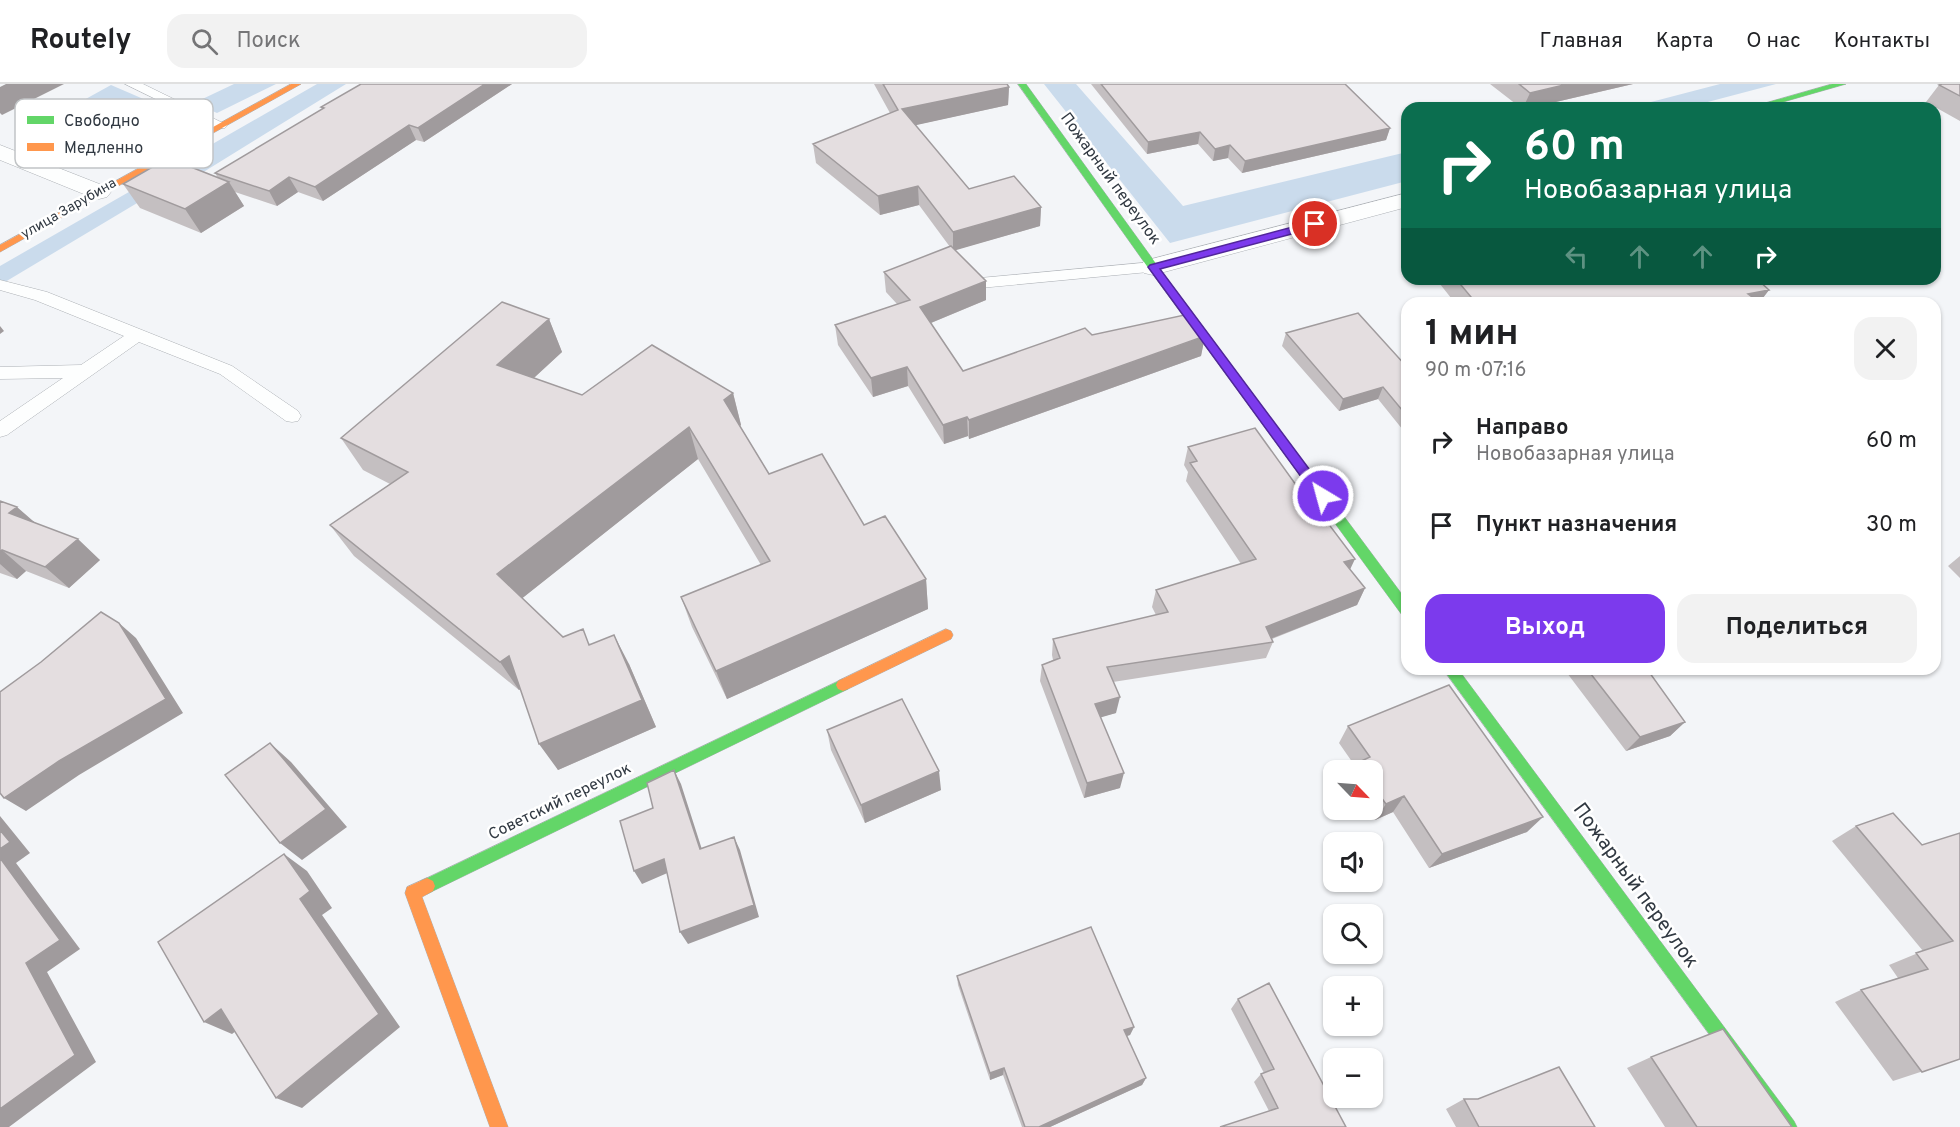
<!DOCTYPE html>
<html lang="ru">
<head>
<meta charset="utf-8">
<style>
  body { margin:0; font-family:Overpass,sans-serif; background:#f2f2f2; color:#202124; height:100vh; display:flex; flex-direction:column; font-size:22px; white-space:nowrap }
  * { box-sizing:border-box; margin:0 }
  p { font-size:20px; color:#757577 }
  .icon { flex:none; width:33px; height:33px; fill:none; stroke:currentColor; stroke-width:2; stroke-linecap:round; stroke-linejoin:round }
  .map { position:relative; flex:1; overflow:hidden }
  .panel { position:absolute; left:1401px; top:213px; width:540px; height:378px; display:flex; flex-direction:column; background:#fff; border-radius:18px; box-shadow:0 2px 4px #0004 }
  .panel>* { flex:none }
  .guide { position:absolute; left:1401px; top:18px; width:540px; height:183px; border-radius:18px; box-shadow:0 2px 4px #0004; background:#0b6e4f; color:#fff; overflow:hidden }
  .needle { width:39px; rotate:115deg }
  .controls { position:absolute; left:1323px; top:676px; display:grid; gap:12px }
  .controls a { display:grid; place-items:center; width:60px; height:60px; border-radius:12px; background:#fff; box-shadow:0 2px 4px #0004; font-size:30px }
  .pin { position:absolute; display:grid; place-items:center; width:51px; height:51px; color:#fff; margin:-26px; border:3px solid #fff; border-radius:50%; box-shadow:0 2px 6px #0007 }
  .me { position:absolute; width:66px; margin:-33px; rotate:323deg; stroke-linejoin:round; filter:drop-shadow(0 0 4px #0008) }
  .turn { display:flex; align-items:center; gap:21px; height:126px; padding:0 24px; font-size:27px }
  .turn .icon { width:78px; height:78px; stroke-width:2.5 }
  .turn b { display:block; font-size:42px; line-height:51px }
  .lanes { display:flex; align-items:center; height:57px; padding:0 24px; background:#0003; justify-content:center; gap:30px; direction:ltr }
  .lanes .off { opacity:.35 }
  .round { display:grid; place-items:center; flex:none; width:63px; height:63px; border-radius:18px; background:#f2f2f2 }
  .head { display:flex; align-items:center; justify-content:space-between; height:102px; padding:0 24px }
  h1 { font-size:36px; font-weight:700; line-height:45px }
  .action { display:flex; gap:12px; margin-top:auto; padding:12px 24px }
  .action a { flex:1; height:69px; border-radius:18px; background:#7c3aed; color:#fff; font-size:24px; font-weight:700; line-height:69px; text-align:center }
  .action a+a { background:#f2f2f2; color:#202124 }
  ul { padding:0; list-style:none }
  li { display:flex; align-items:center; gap:18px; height:84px; padding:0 24px }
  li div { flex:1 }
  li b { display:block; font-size:22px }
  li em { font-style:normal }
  header { display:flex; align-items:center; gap:36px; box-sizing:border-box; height:84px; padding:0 30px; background:#fff; border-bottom:2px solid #e0e0e0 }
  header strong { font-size:28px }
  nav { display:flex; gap:33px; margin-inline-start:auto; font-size:21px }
  .search { width:420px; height:54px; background:#f2f2f2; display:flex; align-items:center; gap:15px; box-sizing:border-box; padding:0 21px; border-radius:18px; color:#757577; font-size:22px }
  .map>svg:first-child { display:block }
  .green { fill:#cadbec }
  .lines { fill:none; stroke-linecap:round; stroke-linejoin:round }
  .lane-casing { stroke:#acb0b5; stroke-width:1 }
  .street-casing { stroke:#acb0b5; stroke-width:1 }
  .fast-casing { stroke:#acb0b5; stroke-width:1 }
  .slow-casing { stroke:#acb0b5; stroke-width:1 }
  .lane { fill:#fdfefe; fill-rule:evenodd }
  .street { fill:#fdfefe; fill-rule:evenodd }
  .fast { fill:#63d668; fill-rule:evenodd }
  .slow { fill:#ff974d; fill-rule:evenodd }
  .wall { fill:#c4bfc1 }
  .shaded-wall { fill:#a09b9d }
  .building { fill:#e4dee0; stroke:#a09b9d; stroke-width:1.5 }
  .route { fill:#7c3aed; stroke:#51269a; stroke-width:1.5 }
  .labels { text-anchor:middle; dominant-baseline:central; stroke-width:5; stroke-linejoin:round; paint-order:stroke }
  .far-street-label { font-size:14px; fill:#313942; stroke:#fff }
  .street-label { font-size:16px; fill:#313942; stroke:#fff }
  .near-street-label { font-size:20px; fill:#313942; stroke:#fff }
  .key { fill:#fff; stroke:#c1c4c6; stroke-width:1.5 }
  .key-label { font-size:16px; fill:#313942 }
</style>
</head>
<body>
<header>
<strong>Routely</strong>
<div class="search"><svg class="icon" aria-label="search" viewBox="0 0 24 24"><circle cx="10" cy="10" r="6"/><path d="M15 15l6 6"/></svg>Поиск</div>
<nav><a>Главная</a><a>Карта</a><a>О нас</a><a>Контакты</a></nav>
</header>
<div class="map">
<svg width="1960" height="1043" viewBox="0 0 1960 1043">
  <rect width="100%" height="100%" fill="#f3f5f8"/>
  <path class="green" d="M234,0H276L217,29L194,19Z
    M317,0H346L189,97L179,94L0,201V182Z
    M1044,0H1076L1183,122L1407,68V97L1170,159Z
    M1720,0H1776L1685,24H1628Z
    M111,1L199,39C171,54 116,82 84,77C66,75 36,60 17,53Z"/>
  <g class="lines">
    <g class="lane-casing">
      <path id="lane" d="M125,0H143L227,41L225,44H215Z
        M1153,178L1161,183L1159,187L980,204L974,203L972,199L974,195L980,194Z
        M0,196L47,208L232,282L298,327L301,332L298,337L292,338L286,337L220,290L139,258L7,351L0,353V337L63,294L0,295V283L81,281L124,252L35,216L0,206Z"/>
    </g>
    <g class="street-casing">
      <path id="street" d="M0,61L107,103L111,108L107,113L99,115L91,113L0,76Z
        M1407,109V123L1153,191L1144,189L1140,183L1144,177Z"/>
    </g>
    <g class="fast-casing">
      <path id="fast" d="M1018,0H1026L1157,181L1407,517V533L1402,531L1149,185Z
        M1832,0H1846L1762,24H1748Z
        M1443,585H1458L1794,1037L1797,1043H1777Z
        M843,595L848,597L850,601L848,605L433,807L427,810L421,807L419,802L421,797Z"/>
    </g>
    <g class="slow-casing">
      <path id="slow" d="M291,0H301L0,168V161Z
        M946,545L951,547L953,551L951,555L848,605L843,607L838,605L836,601L838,597Z
        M427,794L433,797L435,802L433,807L422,813L508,1043H490L405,809L407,803Z"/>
    </g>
    <use href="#lane" class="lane"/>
    <use href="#street" class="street"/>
    <use href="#fast" class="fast"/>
    <use href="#slow" class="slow"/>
  </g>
  <path class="wall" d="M512,0L424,58L416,56L323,117L298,108L277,122L235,108L244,122L201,149L140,124L123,100L218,94L215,89L322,25L321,23Z
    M874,0H1007L1009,3L1008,21L915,41L969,105L1041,123L1040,142L954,166L986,216L931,239L963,287L1092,251L1205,252L1201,272L969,355L968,352L944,360L908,302L873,313L838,261L835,241L897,220L886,208L884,188L950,163L919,121L880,131L816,79L813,60L890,29Z
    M1091,0H1345L1390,44L1386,56L1242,89L1228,74L1213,77L1198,60L1147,70Z
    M1490,0H1633L1530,24H1521Z
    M1960,0V37L1926,18L1939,1Z
    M1436,195H1757L1769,206L1759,219H1455Z
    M549,235L562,268L534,294L582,311L733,309L741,341L740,342L769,390L864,441L926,495L928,525L727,615L692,543L681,513L761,481L698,375L522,514L563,553L591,560L629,580L656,643L558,686L520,605L519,606L354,472L330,441L390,400L363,386L341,354Z
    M1286,249L1407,283V351L1378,315L1339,327L1282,262Z
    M1188,363L1350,486L1365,504L1357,521L1272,555L1273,558L1266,574L1113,598L1116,629L1100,633L1120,704L1084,714L1040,597L1042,581L1053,576L1052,571L1053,555L1156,531L1152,523L1156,506L1241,480L1186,397L1188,388L1184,381Z
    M0,417L36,439L100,476L69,504L26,487L17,495L0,489Z
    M1960,472V494L1948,482Z
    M1564,585H1651L1648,587L1685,638L1670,652L1626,667Z
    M1348,642L1527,748L1429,784L1393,728L1375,736L1368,726H1372V687H1352L1355,682L1339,659Z
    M827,646L941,706L865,739L831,666Z
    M1856,742L1922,761L1960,749V975L1893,997L1835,918L1861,906L1898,894L1889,881L1923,867L1832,757Z
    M957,892L1134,943L1130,951L1127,952L1146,994L1142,1001L1050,1043H1022L1003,991L990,996L958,901Z
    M1238,915L1346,1043L1269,1027L1254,998L1261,990L1264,989L1231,925Z
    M1651,973L1792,1043H1665L1627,984Z
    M1464,1015L1595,1043H1456L1446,1025Z"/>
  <path class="shaded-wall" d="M6,0H64L2,31L0,29V3Z
    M485,0H512L424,58L418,44Z
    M1568,0H1633L1530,24H1523L1530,9Z
    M1009,3L1008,21L903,44L902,25Z
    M409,41L416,56L323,117L315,103Z
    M1390,44L1386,56L1242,89L1245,77Z
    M1200,48L1198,60L1147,70L1148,58Z
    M1230,61L1228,74L1213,77L1215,65Z
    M289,93L298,108L277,122L269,107Z
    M229,98L244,122L201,149L185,125Z
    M918,102L919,121L880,131L878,112Z
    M1041,123L1040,142L953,167V148Z
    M986,197V216L921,243L920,223Z
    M1769,206L1759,219H1725L1748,210Z
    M549,235L562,268L513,313L497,281Z
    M0,242L4,247L0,250Z
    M1205,252L1201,272L969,355V336Z
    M907,283L908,302L873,313L871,294Z
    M1383,303L1378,315L1339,327L1343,315Z
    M733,309L741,341L732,348L724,316Z
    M967,333L968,352L944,360L943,341Z
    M689,343L698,375L515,520L497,490Z
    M17,423L40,443L9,429Z
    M78,455L100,476L69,504L45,483Z
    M2,466L26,487L17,495L0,480V468Z
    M1355,475L1347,492L1344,478Z
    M926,495L928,525L727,615L716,587Z
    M1365,504L1357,521L1260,559L1266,543Z
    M119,539L136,554L183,629L79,691L26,727L4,714Z
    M614,551L629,580L656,643L558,686L539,660Z
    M509,572L527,601L519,606L500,578Z
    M1120,613L1116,629L1092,636L1095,620Z
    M1685,638L1670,652L1626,667L1640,653Z
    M270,659L291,678L347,743L302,776L280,759Z
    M674,686L681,700L706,778L700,765Z
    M939,687L941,706L865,739L861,721Z
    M1124,689L1120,704L1084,714L1087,699Z
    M1404,712L1393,728L1375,736L1386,720Z
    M0,732L30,769L16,779L80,865L47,888L96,978L9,1043H0V1025L26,879L0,774Z
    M1543,733L1527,748L1429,784L1442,770Z
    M734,753L740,766L759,833L688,860L680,848Z
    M284,770L307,787L332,824L322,831L400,943L302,1024L276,1014L300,815Z
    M664,775L672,787L642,800L634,787Z
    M221,925L248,938L232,950L204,938Z
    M1134,943L1130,951L1120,954L1124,946Z
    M1004,984L1003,991L990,996V989Z
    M1146,994L1142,1001L1050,1043H1039Z"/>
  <path class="building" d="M361,0H485L418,44L409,41L315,103L289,93L269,107L215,89L324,24L321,23Z
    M883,0H1007L1009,3L902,25L969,105L1014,92L1041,123L953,148L918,102L878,112L813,60L898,26Z
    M1101,0H1345L1390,44L1245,77L1230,61L1215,65L1200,48L1148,58Z
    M1519,0H1568L1530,9Z
    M1942,0H1960V12L1939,1Z
    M168,74L229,98L185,125L123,100Z
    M951,162L986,197L920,223L963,287L1085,244L1092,251L1189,230L1205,252L969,336L967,333L943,341L907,283L871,294L835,241L910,216L884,188Z
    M1456,195H1757L1769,206L1748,210L1752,213L1725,219H1476Z
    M502,218L549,235L497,281L582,311L652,261L733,309L724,316L769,390L822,370L864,441L885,432L926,495L716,587L681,513L770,477L689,343L497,490L563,553L583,545L589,561L614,551L642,616L539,660L509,572L500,578L330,441L408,388L341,354Z
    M1358,229L1407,283V332L1383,303L1343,315L1286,249Z
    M1255,344L1309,419L1312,418L1355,475L1344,478L1365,504L1266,543L1273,558L1107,583L1120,613L1095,620L1124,689L1087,699L1042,581L1060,574L1053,555L1168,528L1156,506L1256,475L1190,379L1197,377L1188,363Z
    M0,417L17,423L9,429L78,455L45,483L2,466L0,468Z
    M101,528L119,539L166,615L59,677L4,714L0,709V608L41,578Z
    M1587,585H1647L1685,638L1640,653Z
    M1449,601L1543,733L1442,770L1404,712L1386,720L1372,701V687H1363L1357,679L1370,673L1348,642Z
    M902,615L939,687L861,721L827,646Z
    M270,659L326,725L280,759L225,691Z
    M674,686L700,765L734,753L754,821L680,848L664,775L634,787L620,737L653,724L647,699Z
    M1893,729L1922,761L1960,749V975L1922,988L1861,906L1928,885L1916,869L1953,857L1856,742Z
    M0,746L10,758L0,765Z
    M284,770L310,807L300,815L379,930L276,1014L221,925L204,938L158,858Z
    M0,774L60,856L26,879L75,971L0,1025Z
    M1091,843L1134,943L1124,946L1146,994L1039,1043H1025L1004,984L990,989L957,892Z
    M1269,899L1346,1043H1220L1278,1024L1261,990L1274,985L1238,915Z
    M1723,945L1792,1043H1697L1651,973Z
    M1559,983L1595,1043H1479L1464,1015H1478Z"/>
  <path class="route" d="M1315,137L1320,140L1318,143L1160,185L1327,409L1329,412L1327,416H1318L1148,183L1150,181Z"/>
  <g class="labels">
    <g class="far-street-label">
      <text transform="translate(69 125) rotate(-30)">улица Зарубина</text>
    </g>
    <g class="street-label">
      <text transform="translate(1110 95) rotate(54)">Пожарный переулок</text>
      <text transform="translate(560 718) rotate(-26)">Советский переулок</text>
    </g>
    <g class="near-street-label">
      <text transform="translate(1635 802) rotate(54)">Пожарный переулок</text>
    </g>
  </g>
  <rect x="15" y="15" width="198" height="69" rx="9" class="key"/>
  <rect x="27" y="32" width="27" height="8" fill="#63d668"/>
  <rect x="27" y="59" width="27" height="8" fill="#ff974d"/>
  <g class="key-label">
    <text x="64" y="42">Свободно</text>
    <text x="64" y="69">Медленно</text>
  </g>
</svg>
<div class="controls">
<a><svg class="needle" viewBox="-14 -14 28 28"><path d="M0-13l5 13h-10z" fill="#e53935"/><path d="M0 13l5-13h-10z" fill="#757577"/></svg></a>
<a><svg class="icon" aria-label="sound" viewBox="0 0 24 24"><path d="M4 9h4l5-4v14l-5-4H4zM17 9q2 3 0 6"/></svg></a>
<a><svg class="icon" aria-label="search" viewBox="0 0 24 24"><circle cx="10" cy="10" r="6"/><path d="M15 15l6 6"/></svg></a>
<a>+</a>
<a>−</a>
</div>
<div class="pin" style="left:1315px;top:140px;background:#d93025"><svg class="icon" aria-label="arrive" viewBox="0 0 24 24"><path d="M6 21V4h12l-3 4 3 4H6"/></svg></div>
<svg class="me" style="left:1323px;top:412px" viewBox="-20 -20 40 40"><circle r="17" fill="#7c3aed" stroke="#fff" stroke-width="3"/><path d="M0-11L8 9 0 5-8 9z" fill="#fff"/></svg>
<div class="guide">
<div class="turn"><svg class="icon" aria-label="right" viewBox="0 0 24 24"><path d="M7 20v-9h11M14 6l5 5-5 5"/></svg><div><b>60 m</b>Новобазарная улица</div></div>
<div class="lanes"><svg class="icon off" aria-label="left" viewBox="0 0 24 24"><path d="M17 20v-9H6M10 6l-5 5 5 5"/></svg><svg class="icon off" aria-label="ahead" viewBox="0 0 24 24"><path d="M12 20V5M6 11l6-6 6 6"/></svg><svg class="icon off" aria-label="ahead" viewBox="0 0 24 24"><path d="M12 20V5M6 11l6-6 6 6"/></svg><svg class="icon" aria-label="right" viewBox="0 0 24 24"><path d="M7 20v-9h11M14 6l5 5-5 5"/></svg></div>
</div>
<section class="panel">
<div class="head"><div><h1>1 мин</h1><p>90 m · 07:16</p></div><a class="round"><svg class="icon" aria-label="close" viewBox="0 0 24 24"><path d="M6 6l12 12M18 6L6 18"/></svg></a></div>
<ul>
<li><svg class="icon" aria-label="right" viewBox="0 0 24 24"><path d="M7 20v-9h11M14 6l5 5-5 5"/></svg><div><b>Направо</b><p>Новобазарная улица</p></div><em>60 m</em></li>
<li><svg class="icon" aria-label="arrive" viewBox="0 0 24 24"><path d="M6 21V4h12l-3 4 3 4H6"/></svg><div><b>Пункт назначения</b></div><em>30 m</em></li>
</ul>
<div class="action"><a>Выход</a><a>Поделиться</a></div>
</section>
</div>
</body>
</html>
